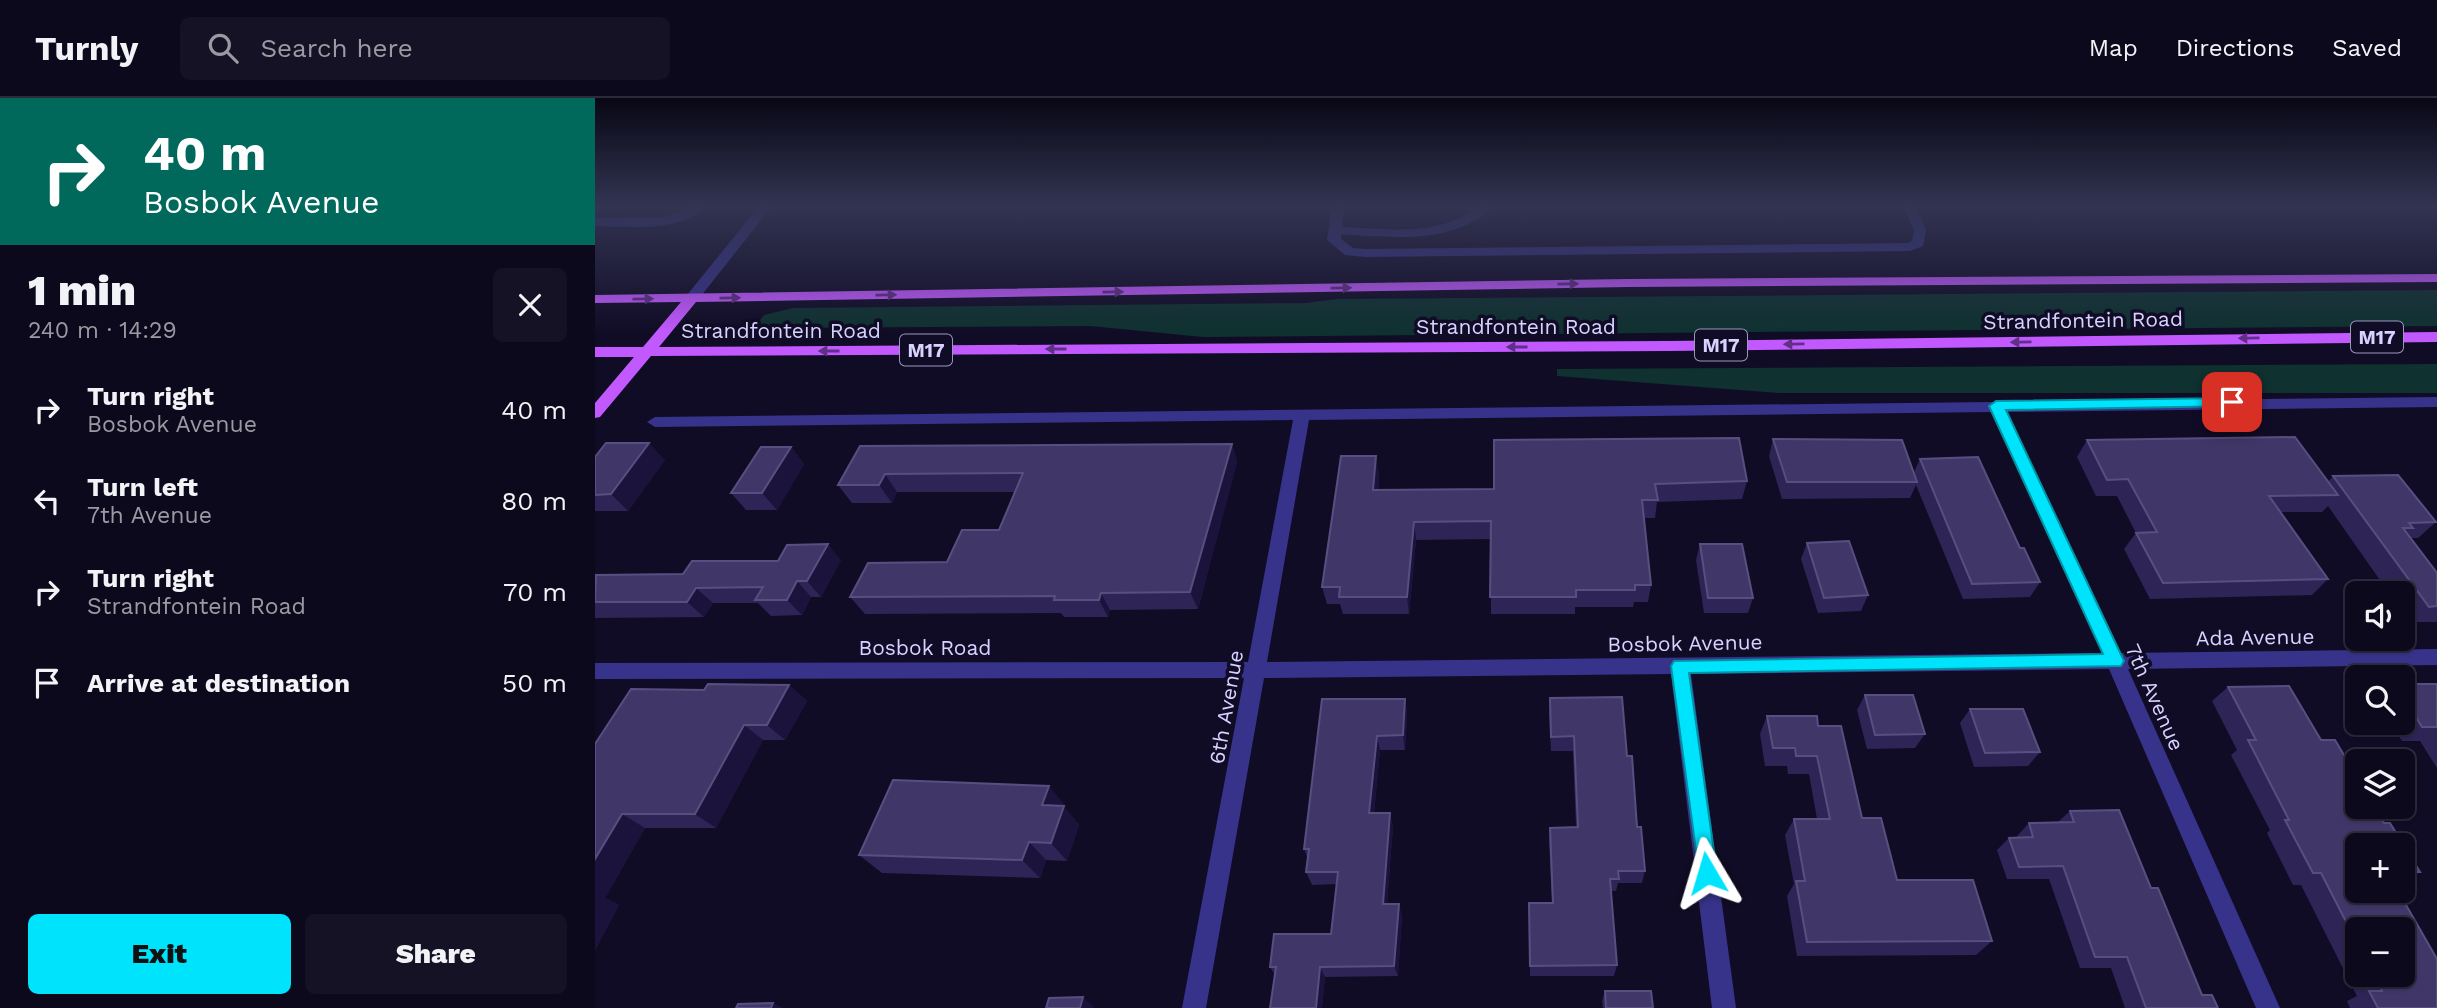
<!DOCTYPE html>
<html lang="en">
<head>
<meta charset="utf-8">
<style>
  body { margin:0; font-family:"Work Sans",sans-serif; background:#161225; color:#f1f3f6; height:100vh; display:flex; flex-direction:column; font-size:26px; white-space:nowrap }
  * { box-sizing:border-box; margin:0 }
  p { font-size:23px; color:#9a9aa3 }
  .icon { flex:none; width:38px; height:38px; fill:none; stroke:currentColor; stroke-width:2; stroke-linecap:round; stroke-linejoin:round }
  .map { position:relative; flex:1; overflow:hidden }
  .side { display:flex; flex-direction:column; background:#0d091c; width:595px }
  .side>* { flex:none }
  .banner { background:#00695c; color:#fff; overflow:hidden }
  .controls { position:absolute; left:1750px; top:483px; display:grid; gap:14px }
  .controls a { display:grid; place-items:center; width:70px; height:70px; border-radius:10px; background:#0d091c; box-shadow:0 2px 5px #0004,0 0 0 2px #2d2a3b; font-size:35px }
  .pin { position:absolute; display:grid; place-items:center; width:60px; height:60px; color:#fff; margin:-30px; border-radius:14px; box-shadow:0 4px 10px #0006 }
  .me { position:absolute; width:77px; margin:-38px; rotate:353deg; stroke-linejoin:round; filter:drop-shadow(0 0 5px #0008) }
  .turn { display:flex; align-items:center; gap:24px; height:147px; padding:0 28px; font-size:32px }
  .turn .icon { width:91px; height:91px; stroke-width:2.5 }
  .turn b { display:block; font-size:49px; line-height:60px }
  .round { display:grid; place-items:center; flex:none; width:74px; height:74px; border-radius:10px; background:#161225 }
  .summary { display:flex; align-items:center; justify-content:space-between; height:119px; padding:0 28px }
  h1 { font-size:42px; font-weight:800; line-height:52px }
  .cta { display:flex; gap:14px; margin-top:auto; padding:14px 28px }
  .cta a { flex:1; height:80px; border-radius:10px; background:#00e3fd; color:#111; font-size:28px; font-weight:800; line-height:80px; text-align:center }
  .cta a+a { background:#161225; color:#f1f3f6 }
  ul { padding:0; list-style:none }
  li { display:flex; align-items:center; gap:21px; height:91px; padding:0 28px }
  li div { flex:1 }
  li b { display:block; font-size:26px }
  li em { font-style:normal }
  header { display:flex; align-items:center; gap:42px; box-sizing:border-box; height:98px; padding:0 35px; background:#0d091c; border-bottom:2px solid #2d2a3b }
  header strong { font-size:33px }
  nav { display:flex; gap:38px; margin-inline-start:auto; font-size:24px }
  .search { width:490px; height:63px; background:#161225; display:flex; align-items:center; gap:18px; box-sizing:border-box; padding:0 24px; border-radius:10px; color:#9a9aa3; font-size:26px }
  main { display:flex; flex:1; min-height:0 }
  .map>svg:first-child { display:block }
  .green { fill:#0f3130 }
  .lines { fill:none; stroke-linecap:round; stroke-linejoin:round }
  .minor { fill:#37338a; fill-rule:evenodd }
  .major { fill:#c159ff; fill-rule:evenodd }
  .wall { fill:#2e2456; fill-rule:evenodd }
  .shaded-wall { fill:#1b133b }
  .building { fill:#403768; stroke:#584f80; stroke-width:2 }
  .oneway { fill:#602f88 }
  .route { fill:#00e3fd; stroke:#0094a4; stroke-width:2 }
  .labels { text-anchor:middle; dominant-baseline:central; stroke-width:7; stroke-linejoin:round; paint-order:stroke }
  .shield { fill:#110c26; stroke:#9c97be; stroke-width:2 }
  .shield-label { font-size:19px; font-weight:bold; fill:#d7d2ff }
  .street-label { font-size:21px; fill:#d7d2ff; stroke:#110c26 }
</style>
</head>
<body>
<header>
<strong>Turnly</strong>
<div class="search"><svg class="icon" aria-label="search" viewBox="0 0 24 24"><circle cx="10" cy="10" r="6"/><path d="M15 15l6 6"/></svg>Search here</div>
<nav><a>Map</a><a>Directions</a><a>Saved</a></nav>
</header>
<main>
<section class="side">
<div class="banner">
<div class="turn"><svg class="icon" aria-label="right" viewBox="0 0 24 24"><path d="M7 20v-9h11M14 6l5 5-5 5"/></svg><div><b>40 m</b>Bosbok Avenue</div></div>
</div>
<div class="summary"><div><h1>1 min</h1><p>240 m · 14:29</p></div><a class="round"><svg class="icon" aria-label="close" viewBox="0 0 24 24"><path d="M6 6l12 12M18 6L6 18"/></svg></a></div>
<ul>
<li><svg class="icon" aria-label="right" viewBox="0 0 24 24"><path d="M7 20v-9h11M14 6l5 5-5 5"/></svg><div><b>Turn right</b><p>Bosbok Avenue</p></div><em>40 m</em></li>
<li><svg class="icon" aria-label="left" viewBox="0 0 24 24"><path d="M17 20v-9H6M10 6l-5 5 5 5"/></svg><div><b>Turn left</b><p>7th Avenue</p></div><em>80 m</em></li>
<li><svg class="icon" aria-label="right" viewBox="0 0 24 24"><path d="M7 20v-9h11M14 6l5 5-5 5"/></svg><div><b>Turn right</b><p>Strandfontein Road</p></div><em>70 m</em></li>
<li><svg class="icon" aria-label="arrive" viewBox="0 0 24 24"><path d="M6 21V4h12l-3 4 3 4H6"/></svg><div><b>Arrive at destination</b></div><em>50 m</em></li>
</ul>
<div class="cta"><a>Exit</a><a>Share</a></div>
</section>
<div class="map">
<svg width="1842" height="910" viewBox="0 0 1842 910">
  <rect width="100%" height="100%" fill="#110c26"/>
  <path class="green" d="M1842,192V228L608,239L495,228L159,230L169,217L198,210L710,205L742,201Z
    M1842,266V295H1184L962,278V271Z"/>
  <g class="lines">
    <path class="minor" d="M98,107H113C85,136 36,128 0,128V120L70,119Z
      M165,107H178L102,203H92V197Z
      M737,107H749L747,129C792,131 847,140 884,107H898C862,148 795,139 746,136V141L758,150L770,151L1313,145L1317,143L1319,132L1308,107H1320L1331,132L1328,148L1315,153L770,159L750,157L732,142Z
      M1842,299V309L1412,314L1526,555L1842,551V567L1533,571L1685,910H1661L1514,571L1096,576L1141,910H1117L1076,576L669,580L611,910H587L649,580L0,581V565L653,564L698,322L60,329L52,324L60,319ZM1396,314L1507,555L672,564L714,322Z"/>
    <path class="major" d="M1842,176V184L1033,189L101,204L64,249L1073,243L1842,234V244L1073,253L56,258L5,319L0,320V305L39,259H0V249H48L86,204L0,205V197L1033,181Z"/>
  </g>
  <path class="wall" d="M1178,341L1319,374L1325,361L1425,450L1445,484L1435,499L1368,501L1321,387L1315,400L1187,401L1174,358Z
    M1492,342L1733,384L1738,378L1841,424L1823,440H1816L1842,475V524H1815L1808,514V495H1794L1733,408L1727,414H1685L1733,481L1717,497L1555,501L1529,451L1541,435L1522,398H1501L1482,359Z
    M637,346L642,364L603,511L515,512L513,519H469L466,515L270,516L255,499L352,464L404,432L421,394H302L297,405H257L243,387L265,348Z
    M196,349L209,366L182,412H151L136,395Z
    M0,359L70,362L33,413H0Z
    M784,376L783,392L899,391L1152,383L1147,401L1062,404L1060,420H1049L1056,487L1053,504H1039L1038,509H980V516H896V441L821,442L814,516H748L745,506H732L727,489Z
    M1212,445L1273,497L1266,513L1223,515L1206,461Z
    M1105,446L1158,500L1153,515H1109L1101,462Z
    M246,462L226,499H216L207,517L176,518L163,505H118L109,519L0,520V478L88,476Z
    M1815,586H1842V670L1825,643H1807L1796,625H1808V592Z
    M194,587L212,603L190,642H168L121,730H50L10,800L24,807L0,852V646L109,592Z
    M1694,588L1726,642H1740L1762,679V709H1780L1789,725H1795L1825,774L1808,783V747H1762V793H1803L1842,861V910H1755L1752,903L1762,898L1706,787H1698L1672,735L1675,732L1636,657L1642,652L1617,603L1633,589ZM1762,831H1808V877H1762Z
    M1270,597L1330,636L1320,650L1272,651L1262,612Z
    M955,600L1032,658L1050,773L1047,785H1023L1021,793H1016L1022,867L1019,878H935L934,805H957L954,742L955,730L981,729L978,653H956L954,615Z
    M727,601H810L812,615L810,652H785L779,715L798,728L792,806L807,817L803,878L730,879L727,910H675L680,877L675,869L736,836L742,786L717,787L711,774L713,761L709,751Z
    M1375,611L1445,654L1433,668L1379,669L1365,625Z
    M1172,618L1223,628L1267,720L1302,782L1397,843L1381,857L1202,858L1192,798L1199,786L1190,737L1199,721H1222L1214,676H1193L1192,668H1170L1165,636Z
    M470,707L469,709L484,727L472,763L451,762L445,780L287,775L264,757Z
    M1475,713L1556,790L1607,897L1623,910H1530L1516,870H1485L1454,781H1412L1402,752L1414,740H1422V738L1434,725L1463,724Z
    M1010,893L1058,910H1008L1007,903Z"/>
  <path class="shaded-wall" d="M54,345L70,362L33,413L16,396Z
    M637,346L642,364L603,511L595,494Z
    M196,349L209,366L182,412L167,395Z
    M781,358L784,376L781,410L778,392Z
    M290,376L302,394L297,405L284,387Z
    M819,424L821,442L814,516L812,499Z
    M233,446L246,462L226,499L212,483Z
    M202,483L216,499L207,517L192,502Z
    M101,490L118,505L109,519L92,504Z
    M506,495L515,512L513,519L504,502Z
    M194,587L212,603L190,642L172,627Z
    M810,601L812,615L810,652L808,637Z
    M149,627L168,642L121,730L100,716Z
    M782,638L785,652L778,728L774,715Z
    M454,688L470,707L469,709L484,727L472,763L456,745L447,707Z
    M795,715L798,728L791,817L788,806Z
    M27,716L50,730L10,800L24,807L0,852V761Z
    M434,744L451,762L445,780L427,762Z
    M804,806L807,817L803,878L799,868Z
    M725,869L730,879L727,910H721Z
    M488,899L499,909V910H485Z
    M178,905L188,910H176Z"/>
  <path class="building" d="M1700,339L1743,397L1674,398L1733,481L1568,485L1541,435L1562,434L1533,381L1512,382L1492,342Z
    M1144,340L1152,383L1060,386L1063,402H1047L1056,487H1040V492H981V499H895L896,423L819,424L812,499H744L745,489H727L746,358H781L778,392L899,391V342Z
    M1178,341L1307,342L1322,384H1192Z
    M11,345H54L16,396L0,397V359Z
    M637,346L595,494L506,495L504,502H459L460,498L255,499L273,465L352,464L367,432H404L428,375L290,376L284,387H243L265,348Z
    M166,349H196L167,395H136Z
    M1383,359L1425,450H1429L1445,484L1377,486L1325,361Z
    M1803,377L1841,424L1814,425L1818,430H1808L1842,475V508L1834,509L1738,378Z
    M1254,443L1273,497L1229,500L1212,445Z
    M233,446L212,483H202L192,502H160L168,489L101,490L92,504H0L1,477L88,476L97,463H183L192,447Z
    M1105,446H1147L1158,500H1113Z
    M113,586L194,587L172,627H149L100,716H27L0,761V646L36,591L109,592Z
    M1815,586H1842V629H1827L1808,598V594H1820Z
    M1694,588L1726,642H1740L1762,679V709H1780L1789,725H1795L1825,774H1808V747H1762V793H1803L1842,861V910H1783L1774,893H1787L1779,877H1808V831H1762V845L1726,775H1718L1690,722H1694L1653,642H1661L1633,589Z
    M1270,597H1318L1330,636L1280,637Z
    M1027,599L1032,658H1037L1042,729H1046L1050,773H1023L1024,781H1015L1022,867L935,868L934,805H958L955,730L983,729L979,638L956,639L955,600Z
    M727,601H810L808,637L782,638L774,715H795L788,806H804L799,868L725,869L721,910H675L681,869H675L679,836H736L743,774H711L714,751H709Z
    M1375,611H1428L1445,654L1390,655Z
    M1172,618H1222L1223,628H1246L1267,720H1286L1302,782H1378L1397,843L1212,844L1201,783H1210L1199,721H1235L1222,658H1201L1200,650H1178Z
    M298,682L454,688L447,707L469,708L456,745L434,744L427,762L264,757Z
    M1524,712L1556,790H1563L1607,897H1617L1623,910H1551L1532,859H1500L1468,768L1424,769L1414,740L1438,739L1434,725L1479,724L1475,713Z
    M1010,893H1056L1058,910H1011Z
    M488,899L485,910H451L454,900Z
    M178,905L176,910H141L143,906Z"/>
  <defs><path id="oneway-solid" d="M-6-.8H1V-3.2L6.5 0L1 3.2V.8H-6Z" transform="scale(1.75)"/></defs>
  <g class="oneway">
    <use href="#oneway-solid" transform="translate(973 186) rotate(-1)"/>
    <use href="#oneway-solid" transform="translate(746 190) rotate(-1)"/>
    <use href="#oneway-solid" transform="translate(518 194) rotate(-1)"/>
    <use href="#oneway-solid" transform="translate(291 197) rotate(-1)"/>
    <use href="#oneway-solid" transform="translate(135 200) rotate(-1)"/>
    <use href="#oneway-solid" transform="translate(48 201) rotate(-1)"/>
    <use href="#oneway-solid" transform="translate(1654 240) rotate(179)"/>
    <use href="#oneway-solid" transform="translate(1426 244) rotate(179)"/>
    <use href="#oneway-solid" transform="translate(1199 246) rotate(179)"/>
    <use href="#oneway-solid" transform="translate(922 249) rotate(180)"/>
    <use href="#oneway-solid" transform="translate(461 251) rotate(180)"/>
    <use href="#oneway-solid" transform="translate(234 253) rotate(180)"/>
  </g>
  <linearGradient id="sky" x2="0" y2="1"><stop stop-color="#090715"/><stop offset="0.46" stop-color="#323452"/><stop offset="1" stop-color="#323452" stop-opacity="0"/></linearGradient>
  <rect width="1842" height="235" fill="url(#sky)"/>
  <path class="route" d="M1637,300L1642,301V308L1411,312L1529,563L1526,568L1094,575L1122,775L1119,782L1112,785L1105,782L1076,568L1079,563L1508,556L1394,308L1401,303Z"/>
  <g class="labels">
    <g class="shield">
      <rect x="1756" y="223.5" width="52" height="31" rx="5"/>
      <rect x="1100" y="231.5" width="52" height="31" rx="5"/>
      <rect x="305" y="236.5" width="52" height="31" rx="5"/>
    </g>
    <g class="shield-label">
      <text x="1782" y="239">M17</text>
      <text x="1126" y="247">M17</text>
      <text x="331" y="252">M17</text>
    </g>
    <g class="street-label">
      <text transform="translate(1488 222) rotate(-1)">Strandfontein Road</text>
      <text x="921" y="228">Strandfontein Road</text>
      <text x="186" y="232">Strandfontein Road</text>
      <text transform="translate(1660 539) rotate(-1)">Ada Avenue</text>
      <text transform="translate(1090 545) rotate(-1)">Bosbok Avenue</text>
      <text x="330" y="549">Bosbok Road</text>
      <text transform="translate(1560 599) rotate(66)">7th Avenue</text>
      <text transform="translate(631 609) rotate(-80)">6th Avenue</text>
    </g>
  </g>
</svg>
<div class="controls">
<a><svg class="icon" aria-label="sound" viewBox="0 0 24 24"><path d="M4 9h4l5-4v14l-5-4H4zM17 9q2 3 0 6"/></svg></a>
<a><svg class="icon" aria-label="search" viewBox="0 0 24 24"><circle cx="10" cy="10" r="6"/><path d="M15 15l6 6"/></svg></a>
<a><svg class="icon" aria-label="layers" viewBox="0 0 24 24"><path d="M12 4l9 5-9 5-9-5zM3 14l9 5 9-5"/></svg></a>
<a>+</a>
<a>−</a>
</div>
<div class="pin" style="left:1637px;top:304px;background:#d93025"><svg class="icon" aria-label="arrive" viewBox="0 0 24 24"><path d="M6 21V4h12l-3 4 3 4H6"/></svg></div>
<svg class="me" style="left:1112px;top:775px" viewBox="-20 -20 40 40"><path d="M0-17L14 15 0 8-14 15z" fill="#00e3fd" stroke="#fff" stroke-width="4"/></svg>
</div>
</main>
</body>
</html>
